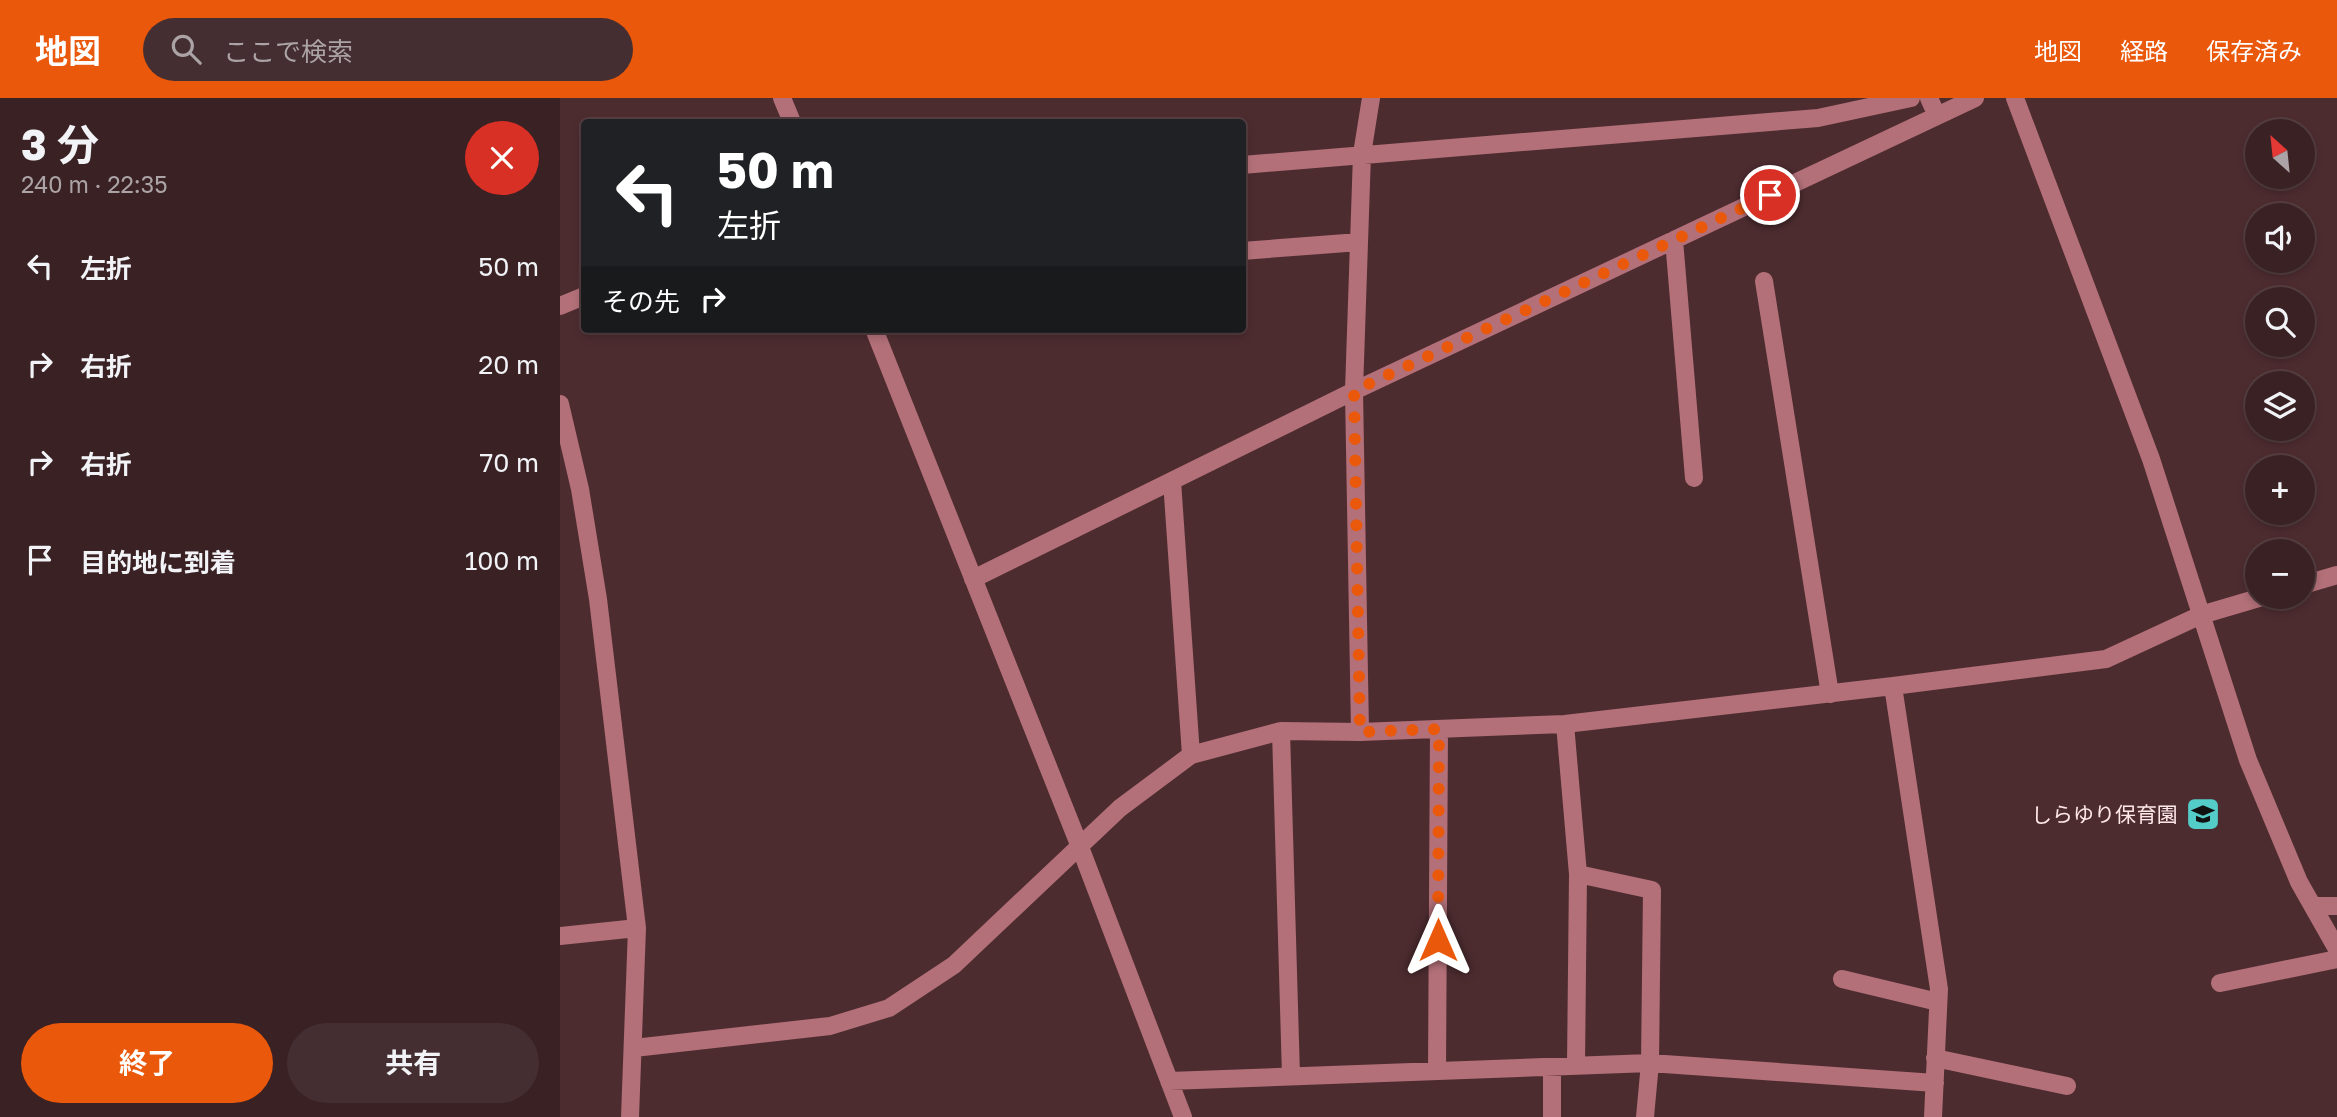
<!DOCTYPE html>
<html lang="ja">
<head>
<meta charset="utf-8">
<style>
  body { margin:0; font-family:"Golos Text","Noto Sans JP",sans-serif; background:#452e31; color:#f1f3f6; height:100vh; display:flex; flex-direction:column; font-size:26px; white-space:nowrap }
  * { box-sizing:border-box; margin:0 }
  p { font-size:23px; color:#aba3a6 }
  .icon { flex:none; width:38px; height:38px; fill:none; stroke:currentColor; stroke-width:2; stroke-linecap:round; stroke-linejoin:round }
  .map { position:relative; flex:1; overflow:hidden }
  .side { display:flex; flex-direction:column; background:#3a2124; width:560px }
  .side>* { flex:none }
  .hud { position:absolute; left:21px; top:21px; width:665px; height:214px; border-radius:7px; box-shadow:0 4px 10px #0003,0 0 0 2px #543e41; background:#202124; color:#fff; overflow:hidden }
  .needle { width:46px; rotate:333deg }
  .fabs { position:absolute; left:1685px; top:21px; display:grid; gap:14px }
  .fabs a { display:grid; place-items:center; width:70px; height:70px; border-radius:50%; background:#3a2124; box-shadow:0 4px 10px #0003,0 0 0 2px #543e41; font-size:35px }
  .pin { position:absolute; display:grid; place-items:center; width:60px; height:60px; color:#fff; margin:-30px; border:4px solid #fff; border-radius:50%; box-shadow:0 2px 7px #0007 }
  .me { position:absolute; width:77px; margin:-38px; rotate:0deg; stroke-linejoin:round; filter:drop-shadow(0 0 5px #0008) }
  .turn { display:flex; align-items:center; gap:24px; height:147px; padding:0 21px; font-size:32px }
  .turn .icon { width:91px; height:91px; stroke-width:2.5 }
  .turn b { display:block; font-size:49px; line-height:60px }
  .then { display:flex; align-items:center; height:66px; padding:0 21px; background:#0003; gap:14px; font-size:26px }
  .round { display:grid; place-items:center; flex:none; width:74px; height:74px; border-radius:37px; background:#452e31 }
  .headline { display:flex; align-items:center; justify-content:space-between; height:119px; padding:0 21px }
  h1 { font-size:42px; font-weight:700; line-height:52px }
  .cta { display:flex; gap:14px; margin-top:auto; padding:14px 21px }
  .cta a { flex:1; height:80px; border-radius:42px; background:#ea580c; color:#fff; font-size:28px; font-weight:700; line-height:80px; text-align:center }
  .cta a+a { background:#452e31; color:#f1f3f6 }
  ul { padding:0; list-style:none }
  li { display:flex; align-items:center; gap:21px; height:98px; padding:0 21px }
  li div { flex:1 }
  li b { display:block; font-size:26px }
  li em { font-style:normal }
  header { display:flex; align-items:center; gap:42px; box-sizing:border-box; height:98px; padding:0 35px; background:#ea580c; color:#fff }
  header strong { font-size:33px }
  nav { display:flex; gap:38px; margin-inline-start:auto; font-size:24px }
  .search { width:490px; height:63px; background:#452e31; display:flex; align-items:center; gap:18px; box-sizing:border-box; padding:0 24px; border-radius:38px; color:#aba3a6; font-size:26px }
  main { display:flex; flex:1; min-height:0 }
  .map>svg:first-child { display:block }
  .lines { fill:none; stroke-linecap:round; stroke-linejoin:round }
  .minor { stroke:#b37079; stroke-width:18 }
  .route { stroke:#ea580c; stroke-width:12; stroke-dasharray:0 21.6 }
  .labels { text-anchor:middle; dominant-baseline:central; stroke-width:7; stroke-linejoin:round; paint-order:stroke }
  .poi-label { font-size:21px; fill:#fee7e9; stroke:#4d2c30; text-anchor:end }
</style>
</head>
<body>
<header>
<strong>地図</strong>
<div class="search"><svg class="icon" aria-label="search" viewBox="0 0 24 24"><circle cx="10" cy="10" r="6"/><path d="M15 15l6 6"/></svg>ここで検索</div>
<nav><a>地図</a><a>経路</a><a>保存済み</a></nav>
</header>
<main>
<section class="side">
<div class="headline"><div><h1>3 分</h1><p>240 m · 22:35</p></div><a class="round" style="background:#d93025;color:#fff"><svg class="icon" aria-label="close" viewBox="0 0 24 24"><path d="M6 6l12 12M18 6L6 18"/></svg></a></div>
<ul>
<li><svg class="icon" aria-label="left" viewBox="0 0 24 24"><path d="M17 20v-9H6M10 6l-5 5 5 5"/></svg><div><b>左折</b></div><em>50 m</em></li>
<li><svg class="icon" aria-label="right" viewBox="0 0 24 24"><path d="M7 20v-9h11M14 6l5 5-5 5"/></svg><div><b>右折</b></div><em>20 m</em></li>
<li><svg class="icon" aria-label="right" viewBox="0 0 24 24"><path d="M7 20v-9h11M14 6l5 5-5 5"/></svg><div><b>右折</b></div><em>70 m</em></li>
<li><svg class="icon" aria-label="arrive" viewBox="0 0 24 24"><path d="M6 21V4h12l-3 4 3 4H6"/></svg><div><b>目的地に到着</b></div><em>100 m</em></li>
</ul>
<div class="cta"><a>終了</a><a>共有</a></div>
</section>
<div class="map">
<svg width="1777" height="1019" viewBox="0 0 1777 1019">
  <rect width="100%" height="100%" fill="#4d2c30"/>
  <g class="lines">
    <path class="minor" d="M222,0L232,24
      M1369,0L1377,18
      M1455,0L1591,361L1688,662L1739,784L1777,851
      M682,67L1258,20L1351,0
      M1114,142L1134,380
      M682,153L799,144
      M1204,183L1270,596
      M0,208L24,198
      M314,231L520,749L623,1019
      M0,306L20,391L38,501L77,830L70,1019
      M612,383L631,657
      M413,481L794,293L1415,0
      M1743,487L1777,477
      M1333,588L1379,891L1373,1019
      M1005,626L1018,776L1092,792L1090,965L1085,1019
      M721,633L731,978
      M800,634L794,293L802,56L811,0
      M1753,808H1777
      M0,838L77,830
      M1282,881L1378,904
      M1660,885L1777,861
      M74,950L270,928L329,910L394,867L560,710L631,657L721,633L800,634L1005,626L1333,588L1546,561L1641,517L1702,499
      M1375,960L1507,988
      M1016,968L1018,776
      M877,973L879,631
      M609,983L1090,965L1375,985
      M992,1019V969"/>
  </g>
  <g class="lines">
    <path class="route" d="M878,842L879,631L800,634L794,293L1210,97"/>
  </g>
  <defs>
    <g id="school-square" transform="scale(1.75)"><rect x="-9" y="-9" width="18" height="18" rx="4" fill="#54cdc8" stroke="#4d2c30"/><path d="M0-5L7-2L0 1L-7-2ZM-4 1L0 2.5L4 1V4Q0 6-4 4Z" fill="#111"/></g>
  </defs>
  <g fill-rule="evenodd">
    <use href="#school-square" x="1643" y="716"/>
  </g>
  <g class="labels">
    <g class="poi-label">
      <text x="1618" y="716">しらゆり保育園</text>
    </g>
  </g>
</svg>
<div class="fabs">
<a><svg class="needle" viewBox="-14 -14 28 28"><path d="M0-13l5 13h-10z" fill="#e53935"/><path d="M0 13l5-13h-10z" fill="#aba3a6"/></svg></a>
<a><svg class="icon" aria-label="sound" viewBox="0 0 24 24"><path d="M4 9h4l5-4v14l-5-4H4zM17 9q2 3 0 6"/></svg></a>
<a><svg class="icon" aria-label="search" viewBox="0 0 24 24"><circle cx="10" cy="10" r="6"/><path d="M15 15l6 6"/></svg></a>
<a><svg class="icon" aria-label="layers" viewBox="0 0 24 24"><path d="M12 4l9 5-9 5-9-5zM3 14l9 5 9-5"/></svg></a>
<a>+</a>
<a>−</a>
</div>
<div class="pin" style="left:1210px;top:97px;background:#d93025"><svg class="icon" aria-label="arrive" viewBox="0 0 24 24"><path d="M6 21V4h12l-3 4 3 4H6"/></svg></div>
<svg class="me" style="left:878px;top:842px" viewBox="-20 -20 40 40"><path d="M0-17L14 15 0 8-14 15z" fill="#ea580c" stroke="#fff" stroke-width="4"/></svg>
<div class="hud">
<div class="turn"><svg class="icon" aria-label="left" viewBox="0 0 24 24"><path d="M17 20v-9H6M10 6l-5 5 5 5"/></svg><div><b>50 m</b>左折</div></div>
<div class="then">その先<svg class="icon" aria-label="right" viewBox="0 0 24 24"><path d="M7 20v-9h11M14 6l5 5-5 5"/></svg></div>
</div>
</div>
</main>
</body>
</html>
